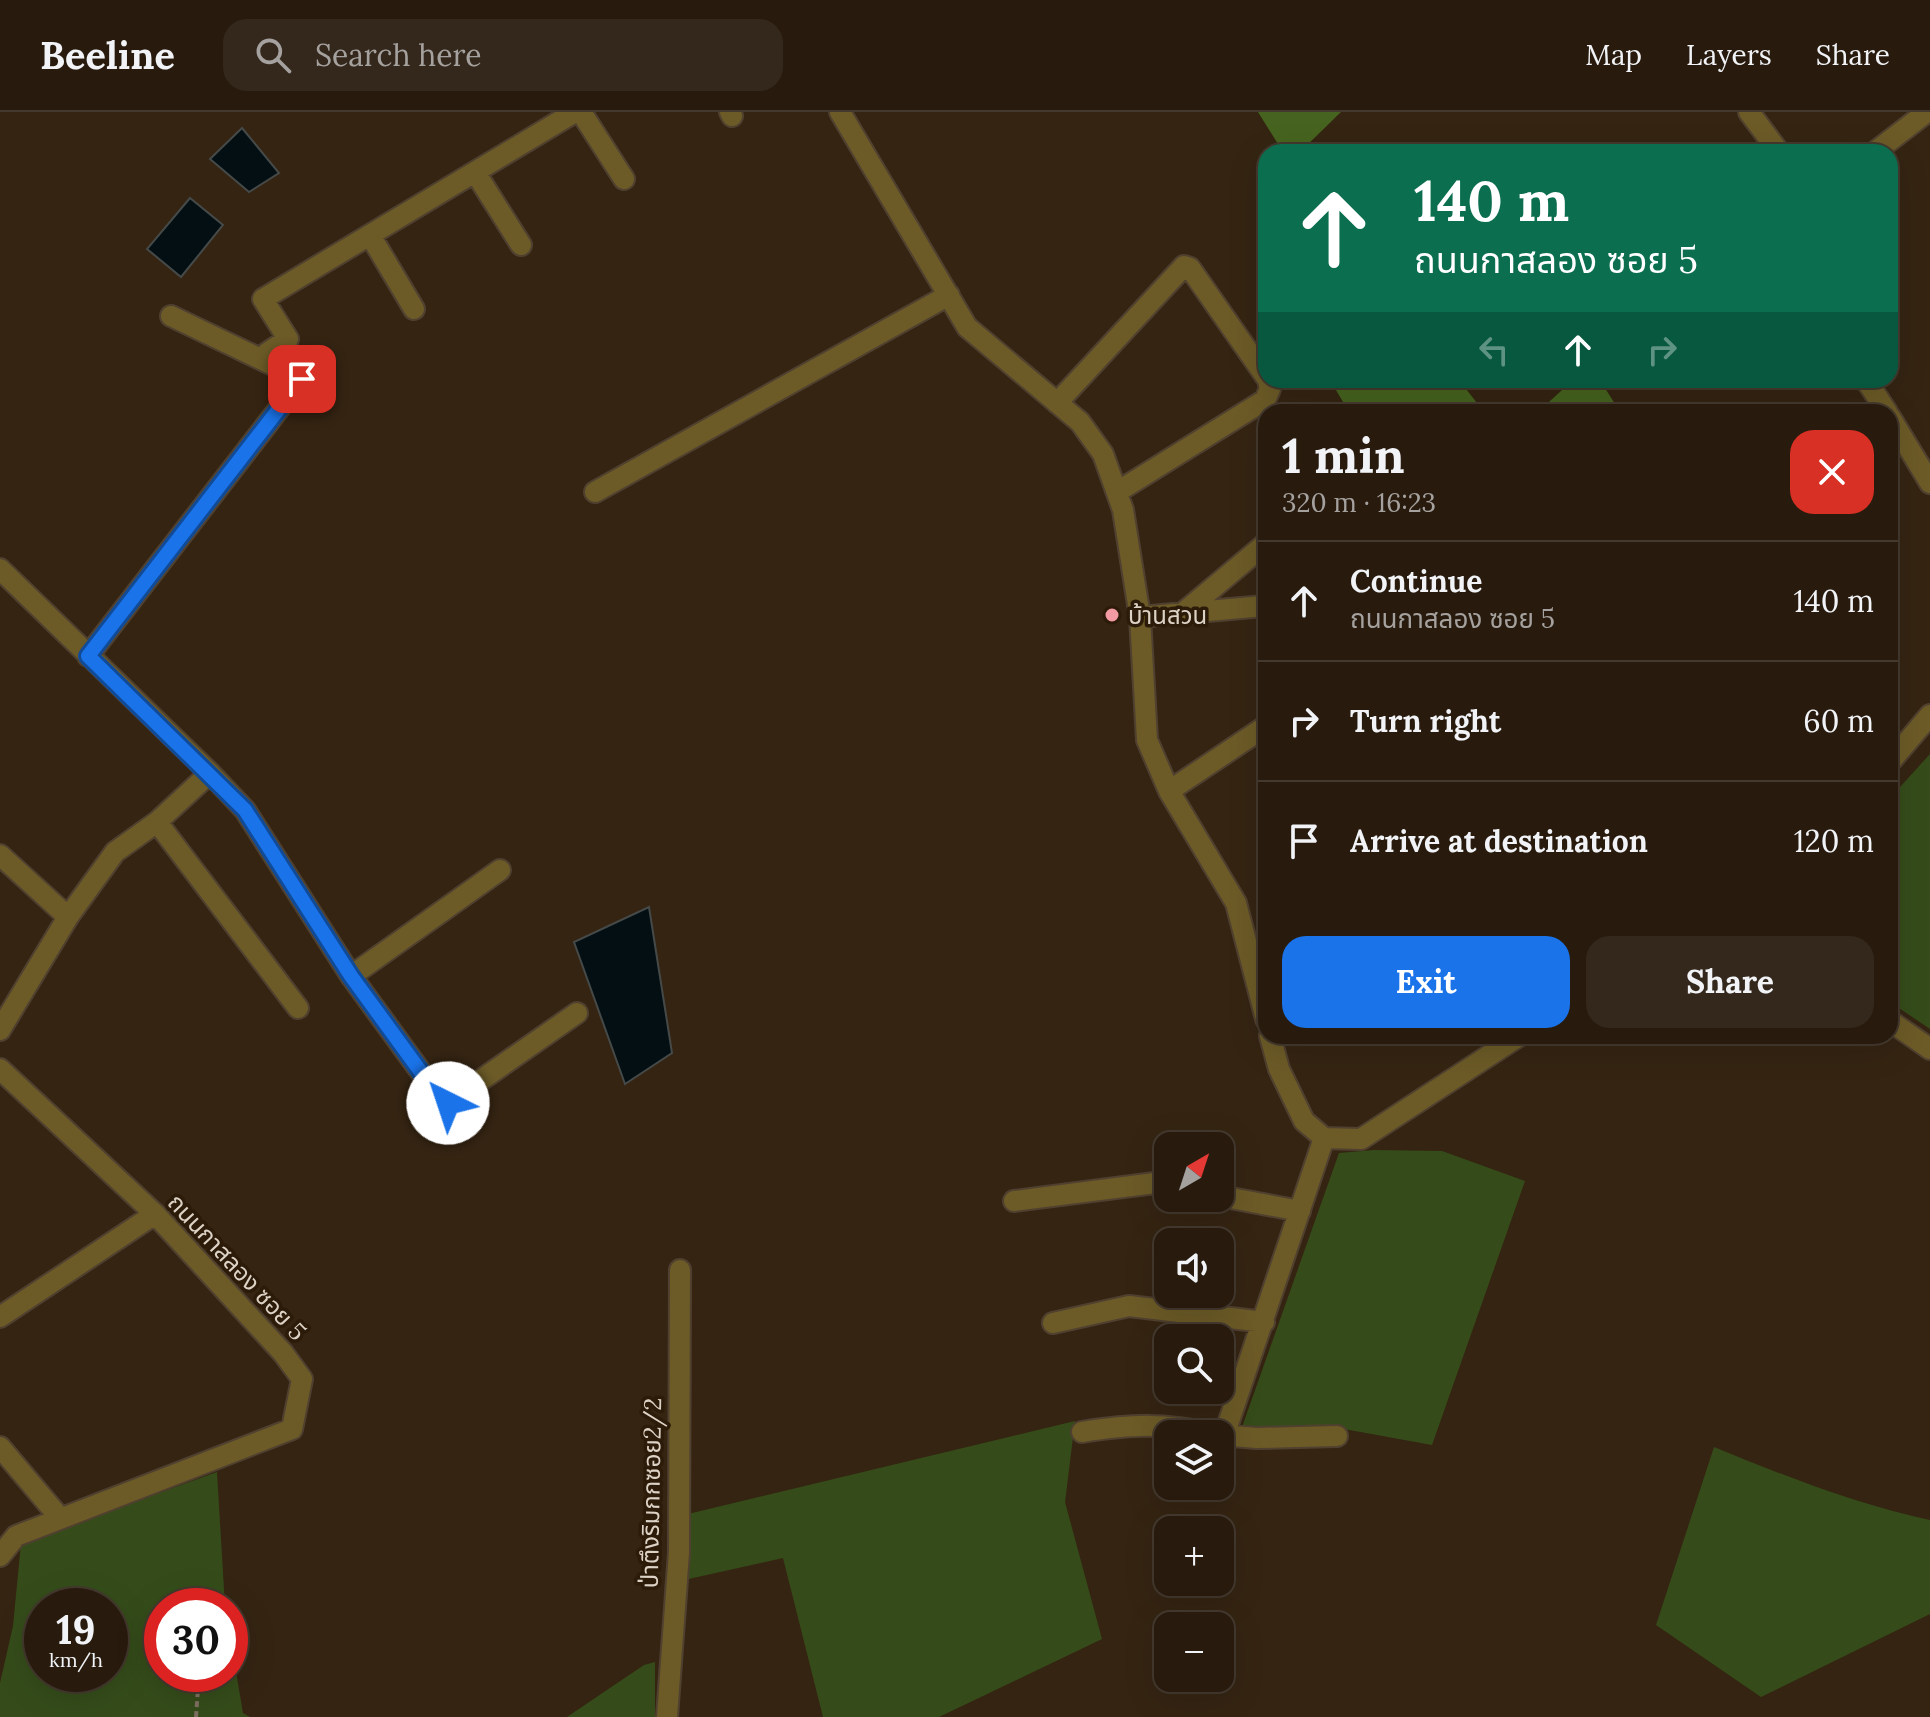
<!DOCTYPE html>
<html lang="en">
<head>
<meta charset="utf-8">
<style>
  body { margin:0; font-family:Lora,"Noto Sans Thai",serif; background:#34281c; color:#f1f3f6; height:100vh; display:flex; flex-direction:column; font-size:30px; white-space:nowrap }
  * { box-sizing:border-box; margin:0 }
  p { font-size:26px; color:#a5a19e }
  .icon { flex:none; width:44px; height:44px; fill:none; stroke:currentColor; stroke-width:2; stroke-linecap:round; stroke-linejoin:round }
  .map { position:relative; flex:1; overflow:hidden }
  .sheet { position:absolute; left:1258px; top:292px; width:640px; height:640px; display:flex; flex-direction:column; background:#281b0e; border-radius:24px; box-shadow:0 8px 32px #0002,0 0 0 2px #44392e }
  .sheet>* { flex:none }
  .top-card { position:absolute; left:1258px; top:32px; width:640px; height:244px; border-radius:24px; box-shadow:0 8px 32px #0002,0 0 0 2px #44392e; background:#0b6e4f; color:#fff; overflow:hidden }
  .needle { width:52px; rotate:39deg }
  .buttons { position:absolute; left:1154px; top:1020px; display:grid; gap:16px }
  .buttons a { display:grid; place-items:center; width:80px; height:80px; border-radius:16px; background:#281b0e; box-shadow:0 8px 32px #0002,0 0 0 2px #44392e; font-size:40px }
  .speed { position:absolute; left:24px; top:1476px; display:flex; gap:16px; font-size:40px; font-weight:700; text-align:center }
  .speed>* { display:grid; place-content:center; width:104px; height:104px; border-radius:50%; background:#281b0e; box-shadow:0 8px 32px #0002,0 0 0 2px #44392e; line-height:1 }
  .speed small { font-size:20px; font-weight:400 }
  .speed .limit { border:12px solid #d22; background:#fff; color:#111 }
  .pin { position:absolute; display:grid; place-items:center; width:68px; height:68px; color:#fff; margin:-34px; border-radius:16px; box-shadow:0 4px 12px #0006 }
  .me { position:absolute; width:88px; margin:-44px; rotate:319deg; stroke-linejoin:round; filter:drop-shadow(0 0 6px #0008) }
  .turn { display:flex; align-items:center; gap:28px; height:168px; padding:0 24px; font-size:36px }
  .turn .icon { width:104px; height:104px; stroke-width:2.5 }
  .turn b { display:block; font-size:56px; line-height:68px }
  .lanes { display:flex; align-items:center; height:76px; padding:0 24px; background:#0003; justify-content:center; gap:40px; direction:ltr }
  .lanes .off { opacity:.35 }
  .round { display:grid; place-items:center; flex:none; width:84px; height:84px; border-radius:24px; background:#34281c }
  .overview { display:flex; align-items:center; justify-content:space-between; height:136px; padding:0 24px }
  h1 { font-size:48px; font-weight:800; line-height:60px }
  .primary-button { display:flex; gap:16px; margin-top:auto; padding:16px 24px }
  .primary-button a { flex:1; height:92px; border-radius:24px; background:#1a73e8; color:#fff; font-size:32px; font-weight:800; line-height:92px; text-align:center }
  .primary-button a+a { background:#34281c; color:#f1f3f6 }
  ul { padding:0; list-style:none }
  li { display:flex; align-items:center; gap:24px; height:120px; padding:0 24px; border-top:2px solid #44392e }
  li div { flex:1 }
  li b { display:block; font-size:30px }
  li em { font-style:normal }
  header { display:flex; align-items:center; gap:48px; box-sizing:border-box; height:112px; padding:0 40px; background:#281b0e; border-bottom:2px solid #44392e }
  header strong { font-size:38px }
  nav { display:flex; gap:44px; margin-inline-start:auto; font-size:28px }
  .search { width:560px; height:72px; background:#34281c; display:flex; align-items:center; gap:20px; box-sizing:border-box; padding:0 28px; border-radius:24px; color:#a5a19e; font-size:30px }
  .map>svg:first-child { display:block }
  .green { fill:#354c1a; fill-rule:evenodd }
  .forest { fill:#46641f }
  .water { fill:#040f13; stroke:#454a49; stroke-width:2 }
  .lines { fill:none; stroke-linecap:round; stroke-linejoin:round }
  .minor-casing { stroke:#50402f; stroke-width:24 }
  .path { stroke:#7f7061; stroke-width:4; stroke-dasharray:6 4; stroke-linecap:butt }
  .minor { stroke:#6c5b27; stroke-width:20 }
  .route-casing { stroke:#114b97; stroke-width:20 }
  .route { stroke:#1a73e8; stroke-width:14 }
  .poi-dot { fill:#f49aa2; stroke:#2b1b08; stroke-width:3 }
  .labels { text-anchor:middle; dominant-baseline:central; stroke-width:7; stroke-linejoin:round; paint-order:stroke }
  .poi-label { font-size:24px; fill:#ddd2c6; stroke:#2b1b08; text-anchor:start }
  .street-label { font-size:24px; fill:#ddd2c6; stroke:#2b1b08 }
</style>
</head>
<body>
<header>
<strong>Beeline</strong>
<div class="search"><svg class="icon" aria-label="search" viewBox="0 0 24 24"><circle cx="10" cy="10" r="6"/><path d="M15 15l6 6"/></svg>Search here</div>
<nav><a>Map</a><a>Layers</a><a>Share</a></nav>
</header>
<div class="map">
<svg width="1930" height="1605" viewBox="0 0 1930 1605">
  <rect width="100%" height="100%" fill="#352412"/>
  <path class="green" d="M1930,642V917L1890,890V681L1900,675Z
    M1374,1038L1442,1039L1525,1069L1432,1333L1344,1317L1242,1315L1339,1041Z
    M1075,1309L1065,1390L1102,1527L939,1605H823L783,1446L684,1468L688,1402Z
    M1714,1335C1785,1364 1855,1392 1930,1408V1502L1761,1585L1656,1513Z
    M217,1360L225,1494H162V1562H230V1524L243,1601L250,1605H0V1571L13,1514L21,1431ZM42,1494H110V1562H42Z
    M655,1550V1605H567L644,1553Z"/>
  <path class="forest" d="M1258,0H1341L1300,40H1283Z
    M1330,268H1459L1484,300H1349Z
    M1573,268H1600L1620,300H1538Z"/>
  <path class="water" d="M242,16L279,61L249,80L210,47Z
    M190,86L223,113L181,165L147,137Z
    M649,795L672,941L625,972L574,830Z"/>
  <g class="lines">
    <g class="minor-casing">
      <path id="minor" d="M581,0L624,67
        M730,0L732,4
        M840,0L967,215L1080,310L1103,342L1123,398L1140,505L1147,628L1169,679L1236,791L1266,907
        M1749,0L1779,40
        M1875,40L1927,0
        M475,60L521,133
        M370,123L414,197
        M267,241L288,227L263,187L575,0
        M1866,268L1887,300
        M1057,291L1184,154L1190,156L1266,265
        M1890,305L1930,371
        M595,380L949,183
        M1117,380L1265,288L1270,277L1268,268
        M0,457L210,661L157,710L115,740L68,805L0,918
        M1183,501L1264,433
        M1140,505L1264,494L1266,496
        M88,544L302,267L171,204
        M1890,650L1930,603
        M210,661L245,698L351,864L442,989L448,991L577,901
        M1169,679L1266,614
        M157,710L298,896
        M0,743L68,805
        M351,864L500,758
        M1890,909L1930,937
        M1270,924L1279,957L1304,1009L1324,1026L1361,1027L1519,924
        M0,957L155,1102L283,1241L302,1267L292,1317L16,1424L0,1444
        M1220,1084L1300,1099
        M1014,1089L1155,1071L1168,1074
        M0,1205L155,1102
        M1053,1211L1129,1194L1264,1210
        M1082,1320C1133,1312 1164,1311 1215,1322
        M1220,1323L1257,1326L1337,1324
        M1224,1324L1324,1026
        M0,1335L60,1406
        M667,1605L679,1440L680,1158"/>
    </g>
    <path class="path" d="M196,1605L199,1562"/>
    <use href="#minor" class="minor"/>
  </g>
  <g class="lines">
    <g class="route-casing">
      <path id="route" d="M302,267L88,544L245,698L351,864L442,989L448,991"/>
    </g>
    <use href="#route" class="route"/>
  </g>
  <circle class="poi-dot" cx="1112" cy="503" r="8"/>
  <g class="labels">
    <g class="poi-label">
      <text x="1128" y="503">บ้านสวน</text>
    </g>
    <g class="street-label">
      <text transform="translate(237 1155) rotate(47)">ถนนกาสลอง ซอย 5</text>
      <text transform="translate(651 1381) rotate(-89)">ป่าตึงริมกกซอย2/2</text>
    </g>
  </g>
</svg>
<div class="buttons">
<a><svg class="needle" viewBox="-14 -14 28 28"><path d="M0-13l5 13h-10z" fill="#e53935"/><path d="M0 13l5-13h-10z" fill="#a5a19e"/></svg></a>
<a><svg class="icon" aria-label="sound" viewBox="0 0 24 24"><path d="M4 9h4l5-4v14l-5-4H4zM17 9q2 3 0 6"/></svg></a>
<a><svg class="icon" aria-label="search" viewBox="0 0 24 24"><circle cx="10" cy="10" r="6"/><path d="M15 15l6 6"/></svg></a>
<a><svg class="icon" aria-label="layers" viewBox="0 0 24 24"><path d="M12 4l9 5-9 5-9-5zM3 14l9 5 9-5"/></svg></a>
<a>+</a>
<a>−</a>
</div>
<div class="speed"><div>19<small>km/h</small></div><div class="limit">30</div></div>
<div class="pin" style="left:302px;top:267px;background:#d93025"><svg class="icon" aria-label="arrive" viewBox="0 0 24 24"><path d="M6 21V4h12l-3 4 3 4H6"/></svg></div>
<svg class="me" style="left:448px;top:991px" viewBox="-20 -20 40 40"><circle r="19" fill="#fff"/><path d="M0-13L10 11 0 6-10 11z" fill="#1a73e8"/></svg>
<div class="top-card">
<div class="turn"><svg class="icon" aria-label="ahead" viewBox="0 0 24 24"><path d="M12 20V5M6 11l6-6 6 6"/></svg><div><b>140 m</b>ถนนกาสลอง ซอย 5</div></div>
<div class="lanes"><svg class="icon off" aria-label="left" viewBox="0 0 24 24"><path d="M17 20v-9H6M10 6l-5 5 5 5"/></svg><svg class="icon" aria-label="ahead" viewBox="0 0 24 24"><path d="M12 20V5M6 11l6-6 6 6"/></svg><svg class="icon off" aria-label="right" viewBox="0 0 24 24"><path d="M7 20v-9h11M14 6l5 5-5 5"/></svg></div>
</div>
<section class="sheet">
<div class="overview"><div><h1>1 min</h1><p>320 m · 16:23</p></div><a class="round" style="background:#d93025;color:#fff"><svg class="icon" aria-label="close" viewBox="0 0 24 24"><path d="M6 6l12 12M18 6L6 18"/></svg></a></div>
<ul>
<li><svg class="icon" aria-label="ahead" viewBox="0 0 24 24"><path d="M12 20V5M6 11l6-6 6 6"/></svg><div><b>Continue</b><p>ถนนกาสลอง ซอย 5</p></div><em>140 m</em></li>
<li><svg class="icon" aria-label="right" viewBox="0 0 24 24"><path d="M7 20v-9h11M14 6l5 5-5 5"/></svg><div><b>Turn right</b></div><em>60 m</em></li>
<li><svg class="icon" aria-label="arrive" viewBox="0 0 24 24"><path d="M6 21V4h12l-3 4 3 4H6"/></svg><div><b>Arrive at destination</b></div><em>120 m</em></li>
</ul>
<div class="primary-button"><a>Exit</a><a>Share</a></div>
</section>
</div>
</body>
</html>
